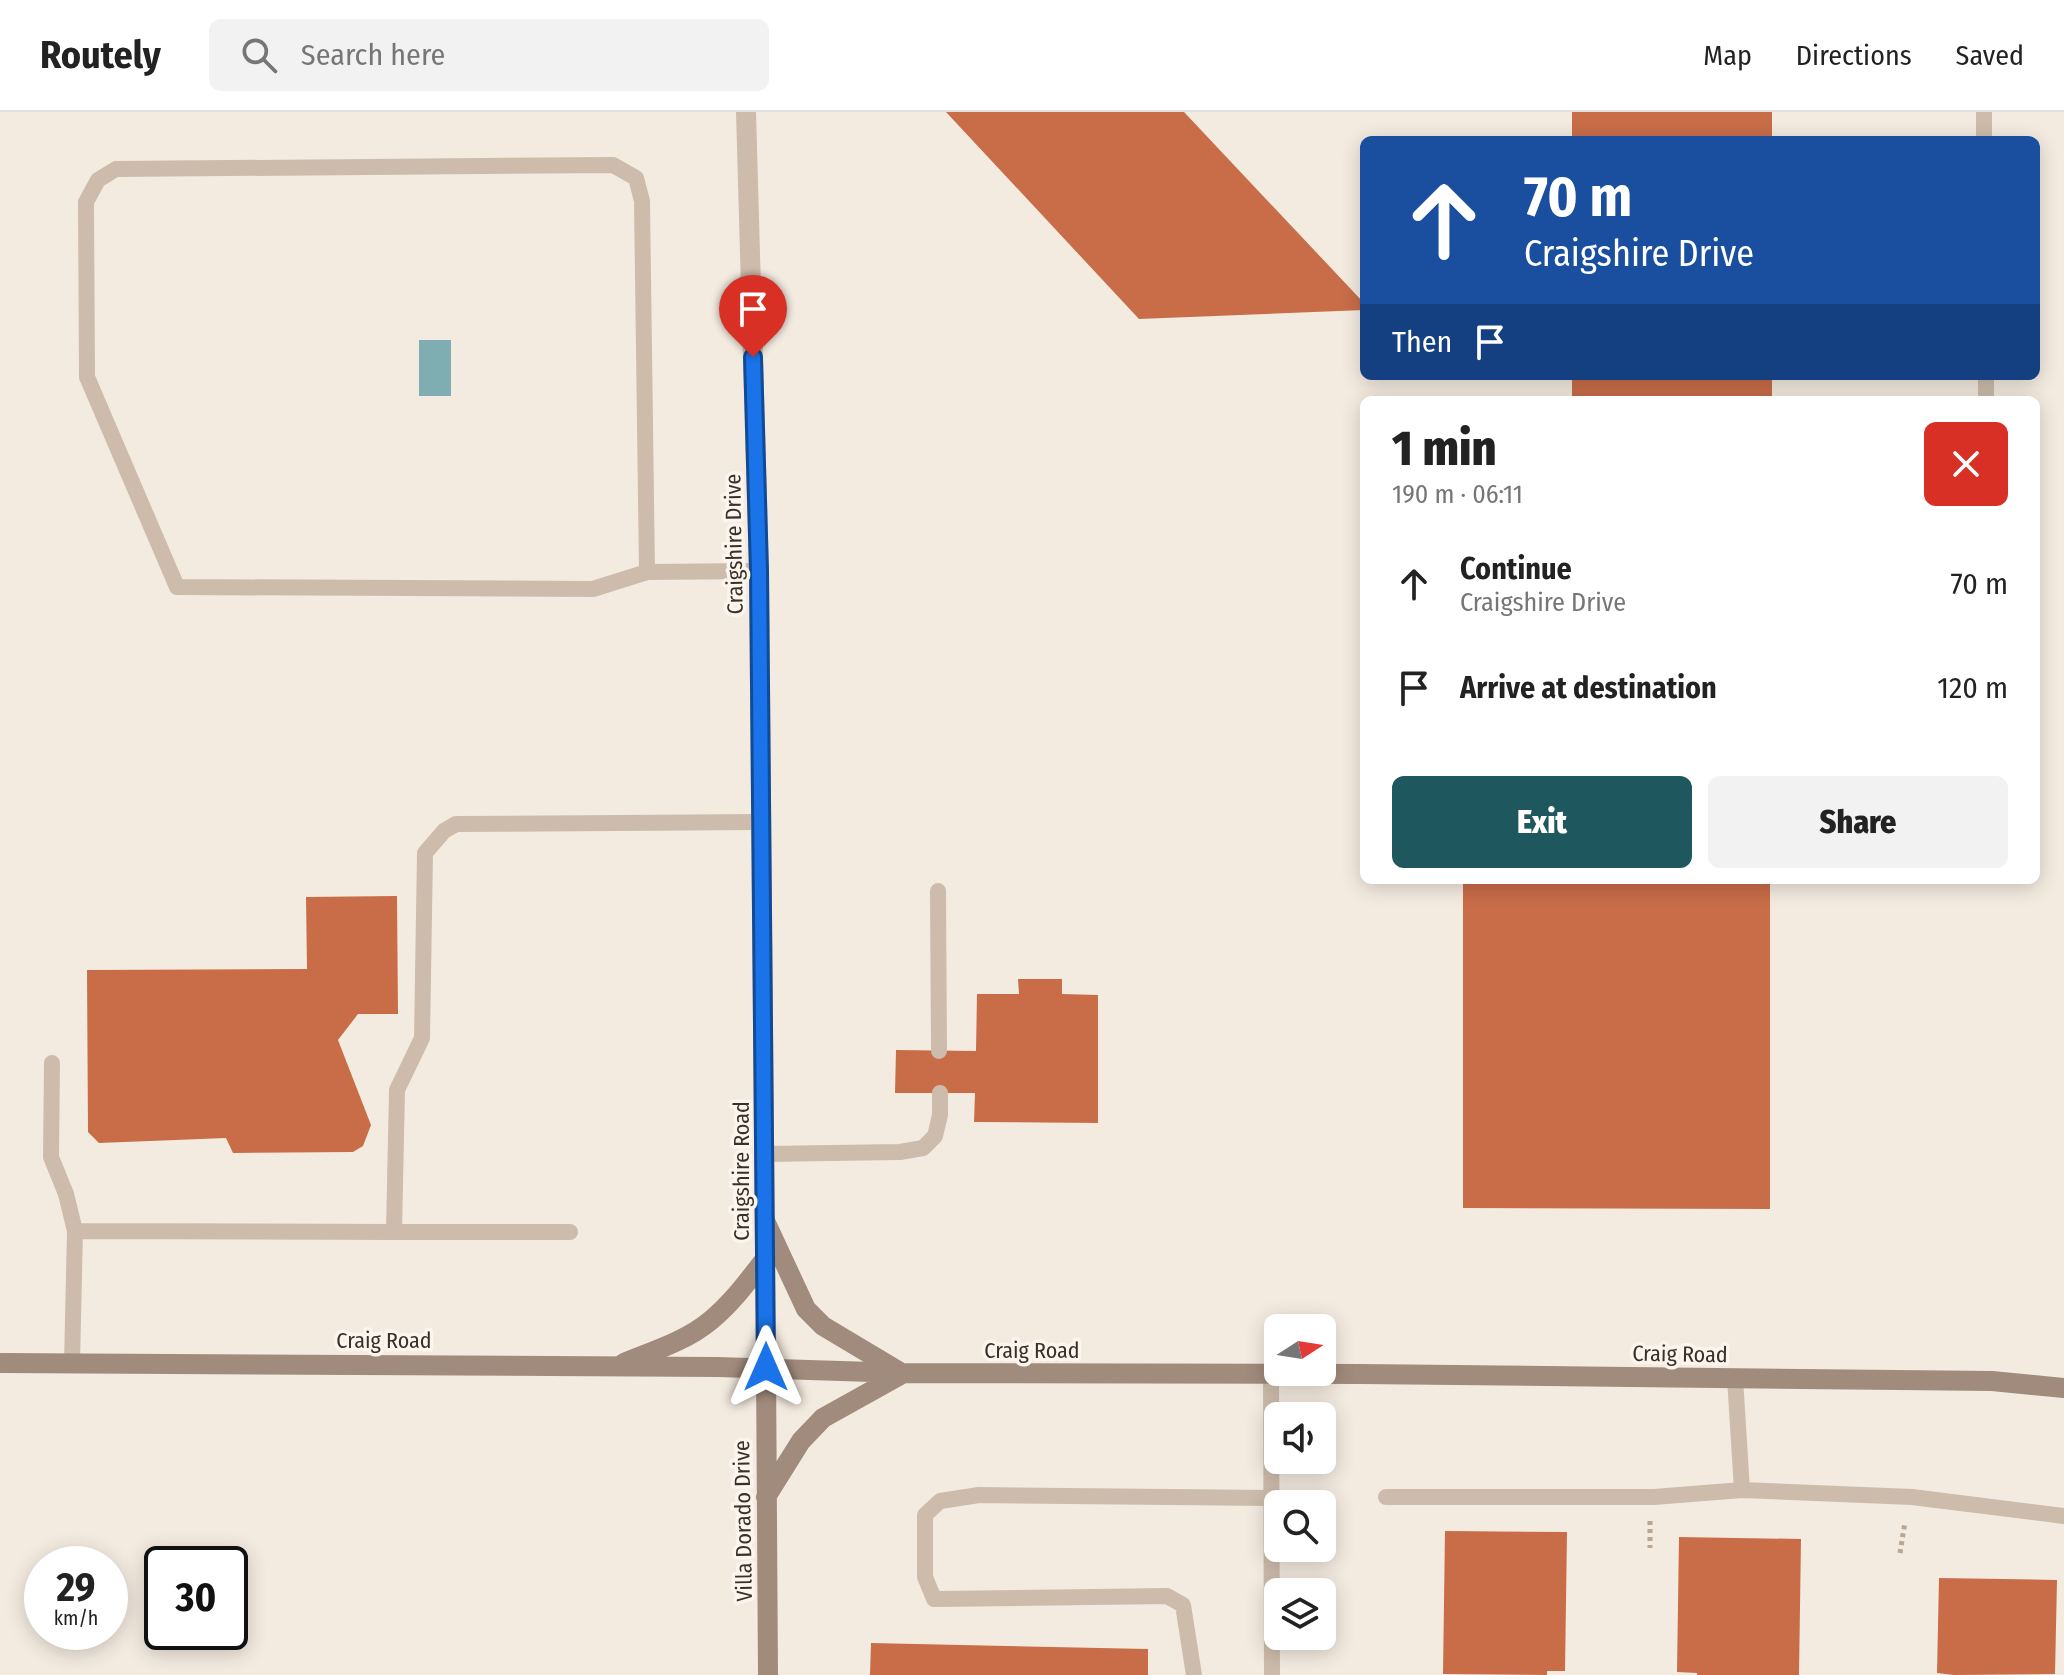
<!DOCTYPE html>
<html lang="en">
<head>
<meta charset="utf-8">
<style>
  body { margin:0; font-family:"Fira Sans Condensed",sans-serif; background:#f2f2f2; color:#222; height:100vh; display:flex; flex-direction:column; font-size:30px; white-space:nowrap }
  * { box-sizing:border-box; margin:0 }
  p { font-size:26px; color:#767676 }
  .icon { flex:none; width:44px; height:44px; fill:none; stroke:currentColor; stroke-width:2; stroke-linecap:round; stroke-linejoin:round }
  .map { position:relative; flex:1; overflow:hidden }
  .details { position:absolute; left:1360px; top:284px; width:680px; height:488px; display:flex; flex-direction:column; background:#fff; border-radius:12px; box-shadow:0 4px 20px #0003 }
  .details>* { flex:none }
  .hud { position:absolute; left:1360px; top:24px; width:680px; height:244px; border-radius:12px; box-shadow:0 4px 20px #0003; background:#1a4fa0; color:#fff; overflow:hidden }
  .needle { width:52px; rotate:78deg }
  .controls { position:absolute; left:1264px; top:1202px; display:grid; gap:16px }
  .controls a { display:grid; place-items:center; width:72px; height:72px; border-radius:12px; background:#fff; box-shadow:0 4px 20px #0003; font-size:40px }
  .speed { position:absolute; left:24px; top:1434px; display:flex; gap:16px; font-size:40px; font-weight:700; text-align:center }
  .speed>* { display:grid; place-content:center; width:104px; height:104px; border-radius:50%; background:#fff; box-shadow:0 4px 20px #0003; line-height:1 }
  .speed small { font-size:20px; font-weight:400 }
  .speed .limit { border:4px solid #111; border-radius:12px; background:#fff; color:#111 }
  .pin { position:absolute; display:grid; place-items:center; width:68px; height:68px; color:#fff; margin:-82px -34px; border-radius:50% 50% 50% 0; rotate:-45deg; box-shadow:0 0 8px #0007 }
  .pin .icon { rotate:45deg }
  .me { position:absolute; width:88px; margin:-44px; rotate:0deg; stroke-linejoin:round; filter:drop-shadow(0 0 6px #0008) }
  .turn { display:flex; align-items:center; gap:28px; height:168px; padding:0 32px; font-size:36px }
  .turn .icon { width:104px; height:104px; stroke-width:2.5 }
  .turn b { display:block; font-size:56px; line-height:68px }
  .then { display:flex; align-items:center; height:76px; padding:0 32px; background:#0003; gap:16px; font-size:30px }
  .round { display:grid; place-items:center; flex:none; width:84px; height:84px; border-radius:12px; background:#f2f2f2 }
  .summary { display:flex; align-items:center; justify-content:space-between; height:136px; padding:0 32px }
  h1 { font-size:48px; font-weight:800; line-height:60px }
  .action { display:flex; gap:16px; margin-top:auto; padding:16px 32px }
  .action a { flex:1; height:92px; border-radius:12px; background:#1e575e; color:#fff; font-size:32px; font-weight:800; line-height:92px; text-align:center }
  .action a+a { background:#f2f2f2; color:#222 }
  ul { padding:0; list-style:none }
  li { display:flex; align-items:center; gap:24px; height:104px; padding:0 32px }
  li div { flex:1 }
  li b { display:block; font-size:30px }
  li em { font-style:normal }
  header { display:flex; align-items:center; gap:48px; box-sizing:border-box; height:112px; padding:0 40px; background:#fff; border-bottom:2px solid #e0e0e0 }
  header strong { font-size:38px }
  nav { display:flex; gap:44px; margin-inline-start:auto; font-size:28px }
  .search { width:560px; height:72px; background:#f2f2f2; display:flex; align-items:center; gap:20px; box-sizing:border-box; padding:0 28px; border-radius:12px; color:#767676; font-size:30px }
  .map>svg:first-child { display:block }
  .water { fill:#7eaeb2 }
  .building { fill:#c96d49 }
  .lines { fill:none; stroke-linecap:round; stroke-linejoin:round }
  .path { stroke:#b9a695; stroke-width:5; stroke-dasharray:4 4; stroke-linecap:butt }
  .lane { stroke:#cdbcab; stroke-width:16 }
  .street { stroke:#cdbcab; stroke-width:20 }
  .secondary { stroke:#a18b7c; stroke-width:20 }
  .route-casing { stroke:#114b97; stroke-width:20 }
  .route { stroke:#1a73e8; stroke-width:14 }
  .labels { text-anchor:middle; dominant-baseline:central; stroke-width:7; stroke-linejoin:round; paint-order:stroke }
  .street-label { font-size:22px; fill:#3a302a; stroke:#fbf5ed }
</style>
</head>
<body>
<header>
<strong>Routely</strong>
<div class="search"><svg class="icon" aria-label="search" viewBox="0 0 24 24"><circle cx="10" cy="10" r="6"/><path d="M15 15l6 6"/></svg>Search here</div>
<nav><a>Map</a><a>Directions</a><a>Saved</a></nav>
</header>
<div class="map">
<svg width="2064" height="1563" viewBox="0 0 2064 1563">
  <rect width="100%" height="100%" fill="#f4ebe0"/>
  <path class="water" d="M419,228H451V284H419Z"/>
  <path class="building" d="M946,0H1184L1364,191V198L1139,207Z
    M1572,0H1772V28H1572Z
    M1572,264H1772V288H1572Z
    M1463,768H1770V1097L1463,1096Z
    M397,784L398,902H358L338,928L371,1013L363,1034L353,1040L233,1041L226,1026L99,1031L88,1020L87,858L307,857L306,785Z
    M1018,867H1062V882L1098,883V1011L974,1010L975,981H895L896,938L976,939L977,882H1019Z
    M1445,1419L1567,1420L1565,1559H1547V1563L1443,1562Z
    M1679,1425L1801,1427L1799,1563H1697V1561L1677,1560Z
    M1939,1466L2057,1468L2055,1562L1954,1563L1937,1561Z
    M871,1531L1148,1537V1563H870Z"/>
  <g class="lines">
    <path class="path" d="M1650,1409V1436
      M1900,1441L1905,1410"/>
    <path class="lane" d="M1984,0V28
      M1986,264V288
      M647,460L642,89L636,66L613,53L116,57L98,68L86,90L87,265L177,475L593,477L647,460L759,459
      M938,779L939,939
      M52,951L51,1045L66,1082L75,1119
      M765,1042L900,1040L923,1036L935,1024L940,1003V981
      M394,1120H570
      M72,1251L75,1119L394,1120L397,978L422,926L425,741L444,719L456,712L761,710
      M1271,1262L1272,1563
      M1735,1266L1742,1378L1912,1385L2064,1404
      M1386,1385H1654L1742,1378
      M1194,1563L1183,1493L1167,1484L934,1487L925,1465V1403L940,1389L979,1383L1271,1386"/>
    <path class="street" d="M746,0L759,459L766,1255"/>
    <path class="secondary" d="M765,1109L806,1197L823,1214L900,1260
      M0,1251L718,1255L904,1261L1360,1262L1992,1269L2064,1276
      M624,1251C653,1239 686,1229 710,1209C732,1191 748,1169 765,1147
      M766,1255L768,1563
      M766,1385L801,1329L823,1306L902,1262"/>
  </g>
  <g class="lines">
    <g class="route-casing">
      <path id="route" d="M753,245L759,459L766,1255"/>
    </g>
    <use href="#route" class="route"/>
  </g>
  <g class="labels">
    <g class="street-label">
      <text transform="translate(734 432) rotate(-91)">Craigshire Drive</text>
      <text transform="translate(741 1059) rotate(-90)">Craigshire Road</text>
      <text x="384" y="1228">Craig Road</text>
      <text x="1032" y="1238">Craig Road</text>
      <text transform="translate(1680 1242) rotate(1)">Craig Road</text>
      <text transform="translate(743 1409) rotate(-91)">Villa Dorado Drive</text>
    </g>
  </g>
</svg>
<div class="controls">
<a><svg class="needle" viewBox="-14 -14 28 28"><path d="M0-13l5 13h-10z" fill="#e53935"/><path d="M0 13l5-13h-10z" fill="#767676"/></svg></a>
<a><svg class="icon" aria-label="sound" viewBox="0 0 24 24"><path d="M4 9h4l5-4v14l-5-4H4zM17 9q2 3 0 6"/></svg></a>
<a><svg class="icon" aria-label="search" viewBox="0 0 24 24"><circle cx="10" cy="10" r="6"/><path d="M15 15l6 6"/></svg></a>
<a><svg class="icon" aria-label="layers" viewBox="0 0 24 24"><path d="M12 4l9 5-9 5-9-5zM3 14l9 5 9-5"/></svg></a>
</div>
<div class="speed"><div>29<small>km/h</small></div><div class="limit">30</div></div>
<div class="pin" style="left:753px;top:245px;background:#d93025"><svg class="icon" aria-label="arrive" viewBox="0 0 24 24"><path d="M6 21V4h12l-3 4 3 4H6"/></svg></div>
<svg class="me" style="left:766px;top:1255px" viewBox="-20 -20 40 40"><path d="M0-17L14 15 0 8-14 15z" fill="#1a73e8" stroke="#fff" stroke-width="4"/></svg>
<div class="hud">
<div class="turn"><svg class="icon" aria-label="ahead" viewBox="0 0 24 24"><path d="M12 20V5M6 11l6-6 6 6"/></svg><div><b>70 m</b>Craigshire Drive</div></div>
<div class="then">Then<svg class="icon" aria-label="arrive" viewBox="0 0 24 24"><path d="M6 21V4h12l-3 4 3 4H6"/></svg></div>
</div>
<section class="details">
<div class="summary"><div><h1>1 min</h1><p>190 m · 06:11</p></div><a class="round" style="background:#d93025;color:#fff"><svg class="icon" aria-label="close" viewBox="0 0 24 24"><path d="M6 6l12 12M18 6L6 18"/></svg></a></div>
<ul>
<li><svg class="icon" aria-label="ahead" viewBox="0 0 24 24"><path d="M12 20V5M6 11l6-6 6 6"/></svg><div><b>Continue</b><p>Craigshire Drive</p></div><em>70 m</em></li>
<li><svg class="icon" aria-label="arrive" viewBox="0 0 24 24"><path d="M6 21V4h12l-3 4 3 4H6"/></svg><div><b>Arrive at destination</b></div><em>120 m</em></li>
</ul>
<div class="action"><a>Exit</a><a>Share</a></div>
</section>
</div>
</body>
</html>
